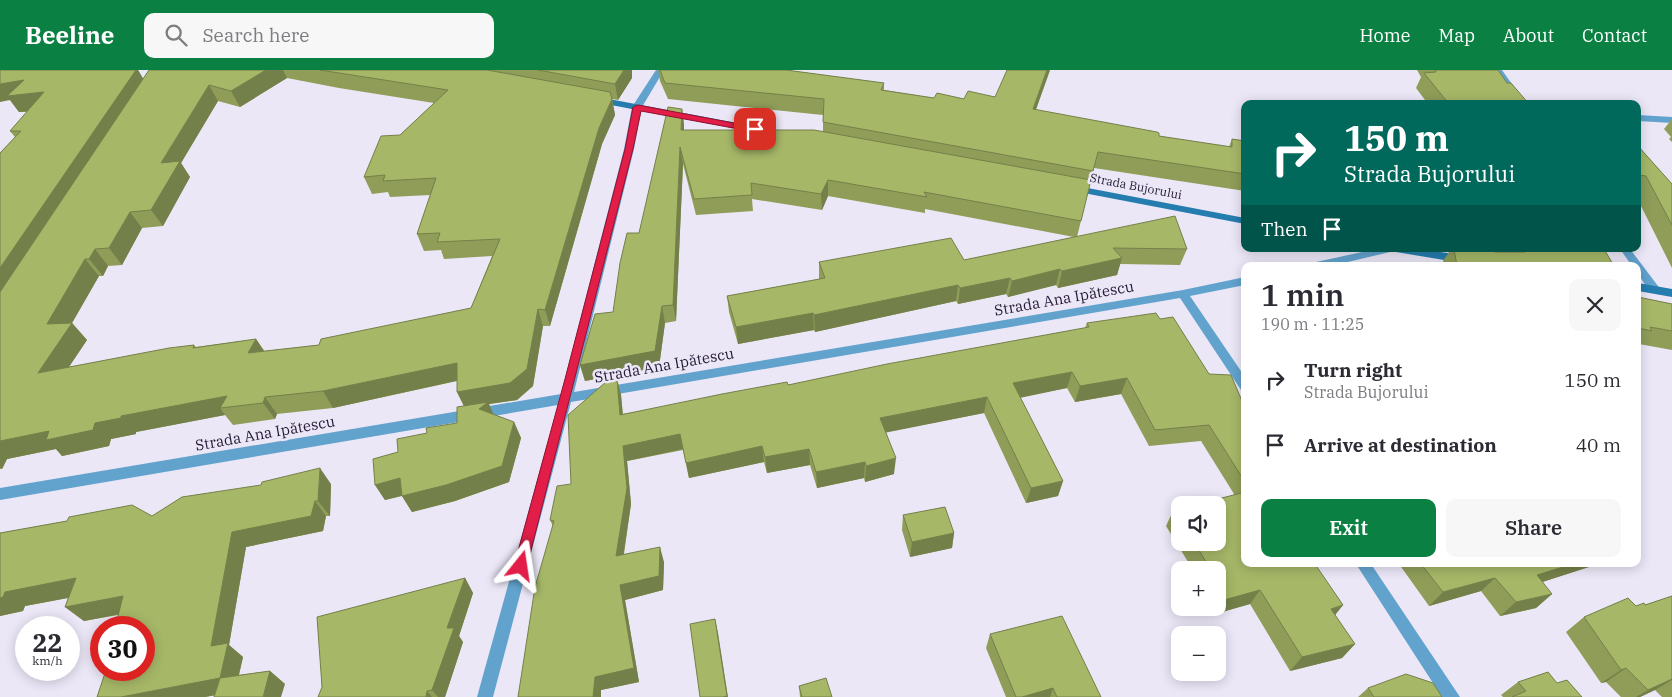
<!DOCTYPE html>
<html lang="en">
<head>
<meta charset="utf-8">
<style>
  body { margin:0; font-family:"IBM Plex Serif",serif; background:#f7f7f7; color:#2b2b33; height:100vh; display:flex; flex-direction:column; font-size:19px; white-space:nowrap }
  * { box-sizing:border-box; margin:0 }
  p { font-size:16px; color:#7c7c81 }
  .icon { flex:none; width:28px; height:28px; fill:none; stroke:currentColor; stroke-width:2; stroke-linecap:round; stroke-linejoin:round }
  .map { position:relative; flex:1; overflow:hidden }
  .panel { position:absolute; left:1241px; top:192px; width:400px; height:305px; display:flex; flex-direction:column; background:#fff; border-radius:10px; box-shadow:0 2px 12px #0003 }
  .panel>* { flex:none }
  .hud { position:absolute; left:1241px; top:30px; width:400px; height:152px; border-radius:10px; box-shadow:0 2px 12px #0003; background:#00695c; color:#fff; overflow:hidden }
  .controls { position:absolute; left:1171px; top:426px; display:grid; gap:10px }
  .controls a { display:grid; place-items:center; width:55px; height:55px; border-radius:10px; background:#fff; box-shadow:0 2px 12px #0003; font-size:25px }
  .speed { position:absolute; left:15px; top:546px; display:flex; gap:10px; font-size:25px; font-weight:700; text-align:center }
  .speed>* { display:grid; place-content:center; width:65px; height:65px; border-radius:50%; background:#fff; box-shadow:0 2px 12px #0003; line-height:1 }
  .speed small { font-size:12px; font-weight:400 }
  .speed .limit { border:8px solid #d22; background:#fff; color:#111 }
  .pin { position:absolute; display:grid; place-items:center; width:42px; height:42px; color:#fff; margin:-21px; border-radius:10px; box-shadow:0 2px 8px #0006 }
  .me { position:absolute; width:55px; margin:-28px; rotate:15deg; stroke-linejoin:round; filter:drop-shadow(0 0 4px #0008) }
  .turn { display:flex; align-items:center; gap:18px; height:105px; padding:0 20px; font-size:22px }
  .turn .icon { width:65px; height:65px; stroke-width:2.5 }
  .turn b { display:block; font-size:35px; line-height:42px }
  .then { display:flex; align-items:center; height:48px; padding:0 20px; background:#0003; gap:10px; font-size:19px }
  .round { display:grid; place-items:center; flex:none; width:52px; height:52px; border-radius:10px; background:#f7f7f7 }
  .headline { display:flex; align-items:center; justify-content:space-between; height:85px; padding:0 20px }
  h1 { font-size:30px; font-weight:600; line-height:38px }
  .action { display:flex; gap:10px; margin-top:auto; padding:10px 20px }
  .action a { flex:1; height:58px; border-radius:10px; background:#0b8043; color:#fff; font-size:20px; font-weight:600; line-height:58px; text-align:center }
  .action a+a { background:#f7f7f7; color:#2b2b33 }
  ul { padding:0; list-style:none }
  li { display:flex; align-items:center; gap:15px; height:65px; padding:0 20px }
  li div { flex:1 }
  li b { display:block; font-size:19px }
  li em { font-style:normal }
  header { display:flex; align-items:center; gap:30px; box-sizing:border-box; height:70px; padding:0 25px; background:#0b8043; color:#fff }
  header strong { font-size:24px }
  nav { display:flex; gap:28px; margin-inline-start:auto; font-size:18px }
  .search { width:350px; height:45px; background:#f7f7f7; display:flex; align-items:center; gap:12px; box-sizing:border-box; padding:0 18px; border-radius:10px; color:#7c7c81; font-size:19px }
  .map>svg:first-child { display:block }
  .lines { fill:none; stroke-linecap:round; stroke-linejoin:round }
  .street { fill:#62a3ce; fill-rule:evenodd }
  .secondary { fill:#257daf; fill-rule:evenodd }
  .wall { fill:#8f9d59; fill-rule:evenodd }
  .shaded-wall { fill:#748049 }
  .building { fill:#a6b768; stroke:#748049 }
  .route { fill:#e11d48; stroke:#92132f }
  .labels { text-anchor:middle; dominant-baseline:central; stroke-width:5; stroke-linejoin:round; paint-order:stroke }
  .far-street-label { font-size:12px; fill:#231935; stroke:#ece7f7 }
  .street-label { font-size:15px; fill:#231935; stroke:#ece7f7 }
</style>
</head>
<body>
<header>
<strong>Beeline</strong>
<div class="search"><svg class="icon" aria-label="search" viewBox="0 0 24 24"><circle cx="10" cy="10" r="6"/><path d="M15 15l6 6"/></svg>Search here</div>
<nav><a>Home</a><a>Map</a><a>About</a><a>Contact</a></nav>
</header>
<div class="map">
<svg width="1672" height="627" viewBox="0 0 1672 627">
  <rect width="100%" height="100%" fill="#ece7f7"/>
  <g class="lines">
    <path class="street" d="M656,0H664L642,37L634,79L574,322L1183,220L1245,207V215L1190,226L1245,307V322L1241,320L1180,228L571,332L493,627H477L558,335L0,430V418L561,324L624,79L632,37Z
      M1494,0H1502L1526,34H1517Z
      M1638,45L1672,47V53L1638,51Z
      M1376,179H1395L1390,182L1331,196H1310L1316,192Z
      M1620,179H1630L1658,216L1660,219L1658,222H1650L1638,204V196H1632Z
      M1356,494H1371L1460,627H1442Z"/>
    <path class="secondary" d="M598,27L775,60L780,63L775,66L595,32L594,30Z
      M1072,115L1245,148V154L1068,120L1067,118Z
      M1391,179H1418L1462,185L1467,189L1462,193L1396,182Z
      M1638,213L1672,219V227L1638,221Z"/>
  </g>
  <path class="wall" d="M0,0H138L143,9L149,0H632V8L618,30L612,29L615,45L602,74L550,256H543L533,316L517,330L489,334L493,344L514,352L521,368L509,412L455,431L412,442L402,426L385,430L375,415L398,382L427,363L457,353L464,336L457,322V311L333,338L277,344L275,349L233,355L225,345L136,362V364L111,369L109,376L62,386L56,379L7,389L2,399H0V83L15,67L10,61L27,42H19L10,30ZM287,8L339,18L434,33L400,65L364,107L372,124L388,122L390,127L430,125L417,164L424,181L441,180L444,189L492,186L471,238L319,275L264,281L256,269L196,277L194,275L69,297L87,270L72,253L99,206H103L108,196L122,195L142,158L163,156L190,107L181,93L218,31L240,37Z
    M658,0H786L884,13V20L934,28L964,29L995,27L1050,0L1036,40L1159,66L1229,77L1232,69L1245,71V121L1094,98L1077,167L1187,179L1180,195L1120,194L1117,205L1058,218L1056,215L1008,227L1006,224L958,234L956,231L815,262L814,260L738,274L729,242L727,226L819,209V192L964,190L1074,167L925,139V143L828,126L822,140L752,129L753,141L696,145L683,94L676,251L665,253L659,297L585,311L580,295L613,242L639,163L682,39L684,55V60L823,61V45L668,29L660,11Z
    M1417,0H1498L1507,13L1529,34H1428L1416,18L1421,7Z
    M1672,49V72L1669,69L1671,67L1664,59Z
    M1638,76L1672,114V198L1638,130Z
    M1441,179H1604L1614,196H1444L1443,191L1449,182L1441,181Z
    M1638,227L1672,234V280L1639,274L1638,276Z
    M1160,249L1209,304L1245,338V494L1343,535L1335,545L1355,574L1342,588L1290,601L1250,534L1215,544L1211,538H1218V500H1193L1166,456L1173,441L1180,439V472H1218L1234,424L1201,371L1149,376L1121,324L1075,332L1067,318L1020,327L1063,411L1058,426L1026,433L984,343L885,362L894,404L865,412L864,408L817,418L810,395L767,403L764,392L689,408L683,380L627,391L631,434L624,484L664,492L663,520L625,530L639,612L601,620V627H518L553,456L550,450L571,414L617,309L621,325L623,344L788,315L1085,258L1087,253Z
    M331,414L330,446H326L323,461L246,477L229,575L243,587L239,605L270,601L285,614L205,627H97L144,600L118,545L84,551L65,537L68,528L25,536L23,541L0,546V463L67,451L152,446Z
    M903,445L954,463L952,478L910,487L902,460Z
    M1399,494H1597L1595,495L1542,512L1552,524L1536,538L1500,546L1481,521L1429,536Z
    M465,508L473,523L459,566L463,572L445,627H318Z
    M1672,526V627H1662L1655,620L1640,627H1621L1606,612L1601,613L1566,562L1584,547L1636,536L1645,535Z
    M990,564L1101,627H1006L986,578Z
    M1518,612L1557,613L1582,627H1503L1501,625Z
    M799,616L832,627H800Z
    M1368,618L1442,627H1358Z"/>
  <path class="shaded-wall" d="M124,0H138L147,15L0,238V198Z
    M266,0H283L287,8L240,37L231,21Z
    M624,0H632V8L618,30L615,14Z
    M1047,0H1050L1030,55L1033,39Z
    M24,10L44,22L55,38L19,42L10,30L0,32V14Z
    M209,15L218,31L181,93L190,107L163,156L151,140L161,93Z
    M612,29L615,45L602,74L550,256L545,240L599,58Z
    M682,39L684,55V76L681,60Z
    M680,77L683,94L676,251L673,235Z
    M828,110V126L822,140L821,124Z
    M130,142L142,158L122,195L109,178Z
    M95,179L108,196L103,206L89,189Z
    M1122,188L1117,205L1058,218L1062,201Z
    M85,189L99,206L72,253L87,270L54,319L38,303L47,254Z
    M1060,199L1056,215L1008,227L1012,211Z
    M1010,208L1006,224L958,234L960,218Z
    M958,215L956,231L815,262L814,245Z
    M662,236L665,253L659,297L585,311L580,295Z
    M538,239L543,256L533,316L517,330L489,334L495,348L465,338L457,322Z
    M813,243L814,260L738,274L736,257Z
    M256,269L267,285L248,283Z
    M457,293L465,309L333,338L323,321Z
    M1072,302L1067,318L1010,330L1013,313Z
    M1127,308L1121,324L1075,332L1080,316Z
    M617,309L621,325L624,361L620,345Z
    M227,326L220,338L225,345L136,362V364L111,369L109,376L62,386L56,379L7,389L2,399L0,397V371L121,346Z
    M265,327L277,344L275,349L263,333Z
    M987,327L984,343L879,364L880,348Z
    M514,352L521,368L509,412L455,431L412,442L402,426Z
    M680,364L683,379L627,391L631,434L621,501L616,486L623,376Z
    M762,376L764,392L689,408L686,393Z
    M809,379L810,395L767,403L765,387Z
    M896,388L894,404L865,412L866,396Z
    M865,392L864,408L817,418L816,402Z
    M320,398L331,414L330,446L318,431Z
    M400,408L409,424L385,430L375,415Z
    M1063,411L1058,426L1026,433L1031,418Z
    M315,431L326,446L323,461L246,477L229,575L243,587L235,621L205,627H121L211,576L232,462Z
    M954,463L952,478L910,487L912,472Z
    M660,477L664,492L663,520L625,530L639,612L601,620V627H593L595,607L620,515Z
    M1573,494H1597L1595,495L1521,519L1537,505Z
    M76,508L94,523L25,536L23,541L0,546V528L5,522Z
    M465,508L473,523L459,566L463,572L445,627H438L432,620L447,558Z
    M1495,508L1481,521L1429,536L1443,522Z
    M1260,520L1250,534L1215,544L1224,530Z
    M1552,524L1536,538L1500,546L1516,532Z
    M123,526L140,540L84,551L65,537Z
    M1343,535L1331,550V539Z
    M715,549L718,563L728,627H723Z
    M1355,574L1342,588L1290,601L1302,587Z
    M1626,598L1606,612L1601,613L1621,600Z
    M270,601L285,614L281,627H263Z
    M1672,609V610L1655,620L1640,627H1636L1648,620Z
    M1053,618L1050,627H1022Z
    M427,621L432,627H426Z"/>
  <path class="building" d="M0,0H136L0,198V83L21,61H10L44,22L7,26L24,10L0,14Z
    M149,0H266L231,21L209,15L161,93L180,91L151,140L130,142L109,178L95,179L89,189H85L47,254L72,253L38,303L169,278L194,275L193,278L256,269L248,283L319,275L321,269L471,238L500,169L437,172L440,163L417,164L436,108L383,111L385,105L364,107L381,66L400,65L448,20L320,0H487L610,22L612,29L599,58L545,240L538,239L527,299L510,313L457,322V293L323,321L265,327L263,333L220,338L227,326L121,346V348L95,353L93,360L46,370L49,361L0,371V222Z
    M538,0H624L615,14Z
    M660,0H786L884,13L881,20L934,28L937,23L964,29L968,21L995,27L1007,0H1047L1033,39L1157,62L1159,63V66L1232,77V69L1245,71V104L1098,82L1093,101L823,52L824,29L665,13Z
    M1435,0H1498L1507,13H1511L1529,34H1449L1424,3L1436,2Z
    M668,37L682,39L681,60H814L1091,110L1081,151L924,122L927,127L828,110L821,124L751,113L752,125L694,129L680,77L673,235L662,236L655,281L580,295L595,244L613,242L620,193L627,163H639Z
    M1638,76L1672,114V155L1646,106L1638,105Z
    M1175,146L1187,179L1113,178L1122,188L1062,201L1060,199L1012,211L1010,208L960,218L958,215L814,245L813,243L736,257L727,226L825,208L819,192L951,168L964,190Z
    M1454,179H1476L1496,182H1525L1526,180L1525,179H1604L1614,196H1457Z
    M1402,193L1405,196H1389Z
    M1638,227L1672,234V261L1650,257L1652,261L1638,258Z
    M1156,243L1160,249L1173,247L1209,304L1231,305L1245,338V412L1209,355L1155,360L1127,308L1080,316L1072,302L1013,313L1063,411L1031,418L987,327L880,348L896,388L866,396L865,392L816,402L809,379L765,387L762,376L686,393L680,364L623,376L627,418L616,486L660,477L659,506L620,515L634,598L595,607L593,627H518L535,517L554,451L550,450L557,416L571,414L568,345L607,311L617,309L620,345L722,324L787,312L788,315L887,294L1089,257L1087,253Z
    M488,332L479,339L514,352L502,396L446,415L402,426L400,408L375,415L373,389L398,382L397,369L427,363L426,358L457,353V337Z
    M320,398L318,431H315L311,446L232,462L211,576L228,573L220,608L121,627H97L106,600H144V558H115L123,526L65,537L76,508L5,522L3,527L0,528V463L67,451L69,447L132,435L152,446L182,427L261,415L262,412Z
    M1245,422V494H1315L1343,535L1331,539L1355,574L1302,587L1260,520L1224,530L1218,519V500H1211L1194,472H1218V435H1195Z
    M945,437L954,463L912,472L903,445Z
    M1180,439V452L1173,441Z
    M1421,494H1573L1537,505L1552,524L1516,532L1495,508L1443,522Z
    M465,508L447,558H454L432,620L427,621L426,627H318L322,617L317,547Z
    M1672,526V609L1648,620L1626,598L1621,600L1584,547L1628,528L1636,536L1644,533L1645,535Z
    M1062,546L1101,627H1057L1053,618L1022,627H1016L990,564Z
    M715,549L727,626L723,627H700L690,554Z
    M270,601L263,627H214L220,608Z
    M1548,602L1557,613L1567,610L1582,627H1512L1526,621L1518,612Z
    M1406,604L1433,613L1442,627H1374L1368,618Z
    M826,608L832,627H802L799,616Z"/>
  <path class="route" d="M638,35L755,57L759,59L755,62L641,41L633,79L527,496L526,500L521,502L516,500L514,496L565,309L625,79L633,37Z"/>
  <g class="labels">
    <g class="far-street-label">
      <text transform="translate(1136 116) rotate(11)">Strada Bujorului</text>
    </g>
    <g class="street-label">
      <text transform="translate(1064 228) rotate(-10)">Strada Ana Ipătescu</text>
      <text transform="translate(664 295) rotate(-10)">Strada Ana Ipătescu</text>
      <text transform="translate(265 363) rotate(-10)">Strada Ana Ipătescu</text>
    </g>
  </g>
</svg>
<div class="controls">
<a><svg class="icon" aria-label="sound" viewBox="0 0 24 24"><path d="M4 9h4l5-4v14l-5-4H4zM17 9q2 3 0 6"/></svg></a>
<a>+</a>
<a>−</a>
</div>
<div class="speed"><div>22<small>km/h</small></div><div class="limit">30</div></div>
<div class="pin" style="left:755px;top:59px;background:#d93025"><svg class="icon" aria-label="arrive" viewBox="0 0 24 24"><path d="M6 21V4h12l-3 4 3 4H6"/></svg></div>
<svg class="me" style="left:521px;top:496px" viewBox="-20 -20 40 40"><path d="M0-17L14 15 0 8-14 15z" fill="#e11d48" stroke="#fff" stroke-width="4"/></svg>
<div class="hud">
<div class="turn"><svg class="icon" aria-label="right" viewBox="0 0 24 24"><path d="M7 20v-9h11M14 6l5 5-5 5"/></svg><div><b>150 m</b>Strada Bujorului</div></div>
<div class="then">Then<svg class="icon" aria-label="arrive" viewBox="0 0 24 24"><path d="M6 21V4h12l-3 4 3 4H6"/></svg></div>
</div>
<section class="panel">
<div class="headline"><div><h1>1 min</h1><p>190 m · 11:25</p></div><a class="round"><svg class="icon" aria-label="close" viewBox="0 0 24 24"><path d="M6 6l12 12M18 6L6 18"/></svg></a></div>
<ul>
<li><svg class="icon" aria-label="right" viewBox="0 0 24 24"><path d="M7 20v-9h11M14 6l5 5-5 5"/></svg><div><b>Turn right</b><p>Strada Bujorului</p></div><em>150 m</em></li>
<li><svg class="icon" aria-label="arrive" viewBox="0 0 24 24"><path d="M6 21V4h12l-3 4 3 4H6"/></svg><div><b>Arrive at destination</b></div><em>40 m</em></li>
</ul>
<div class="action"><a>Exit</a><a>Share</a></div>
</section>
</div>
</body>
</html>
